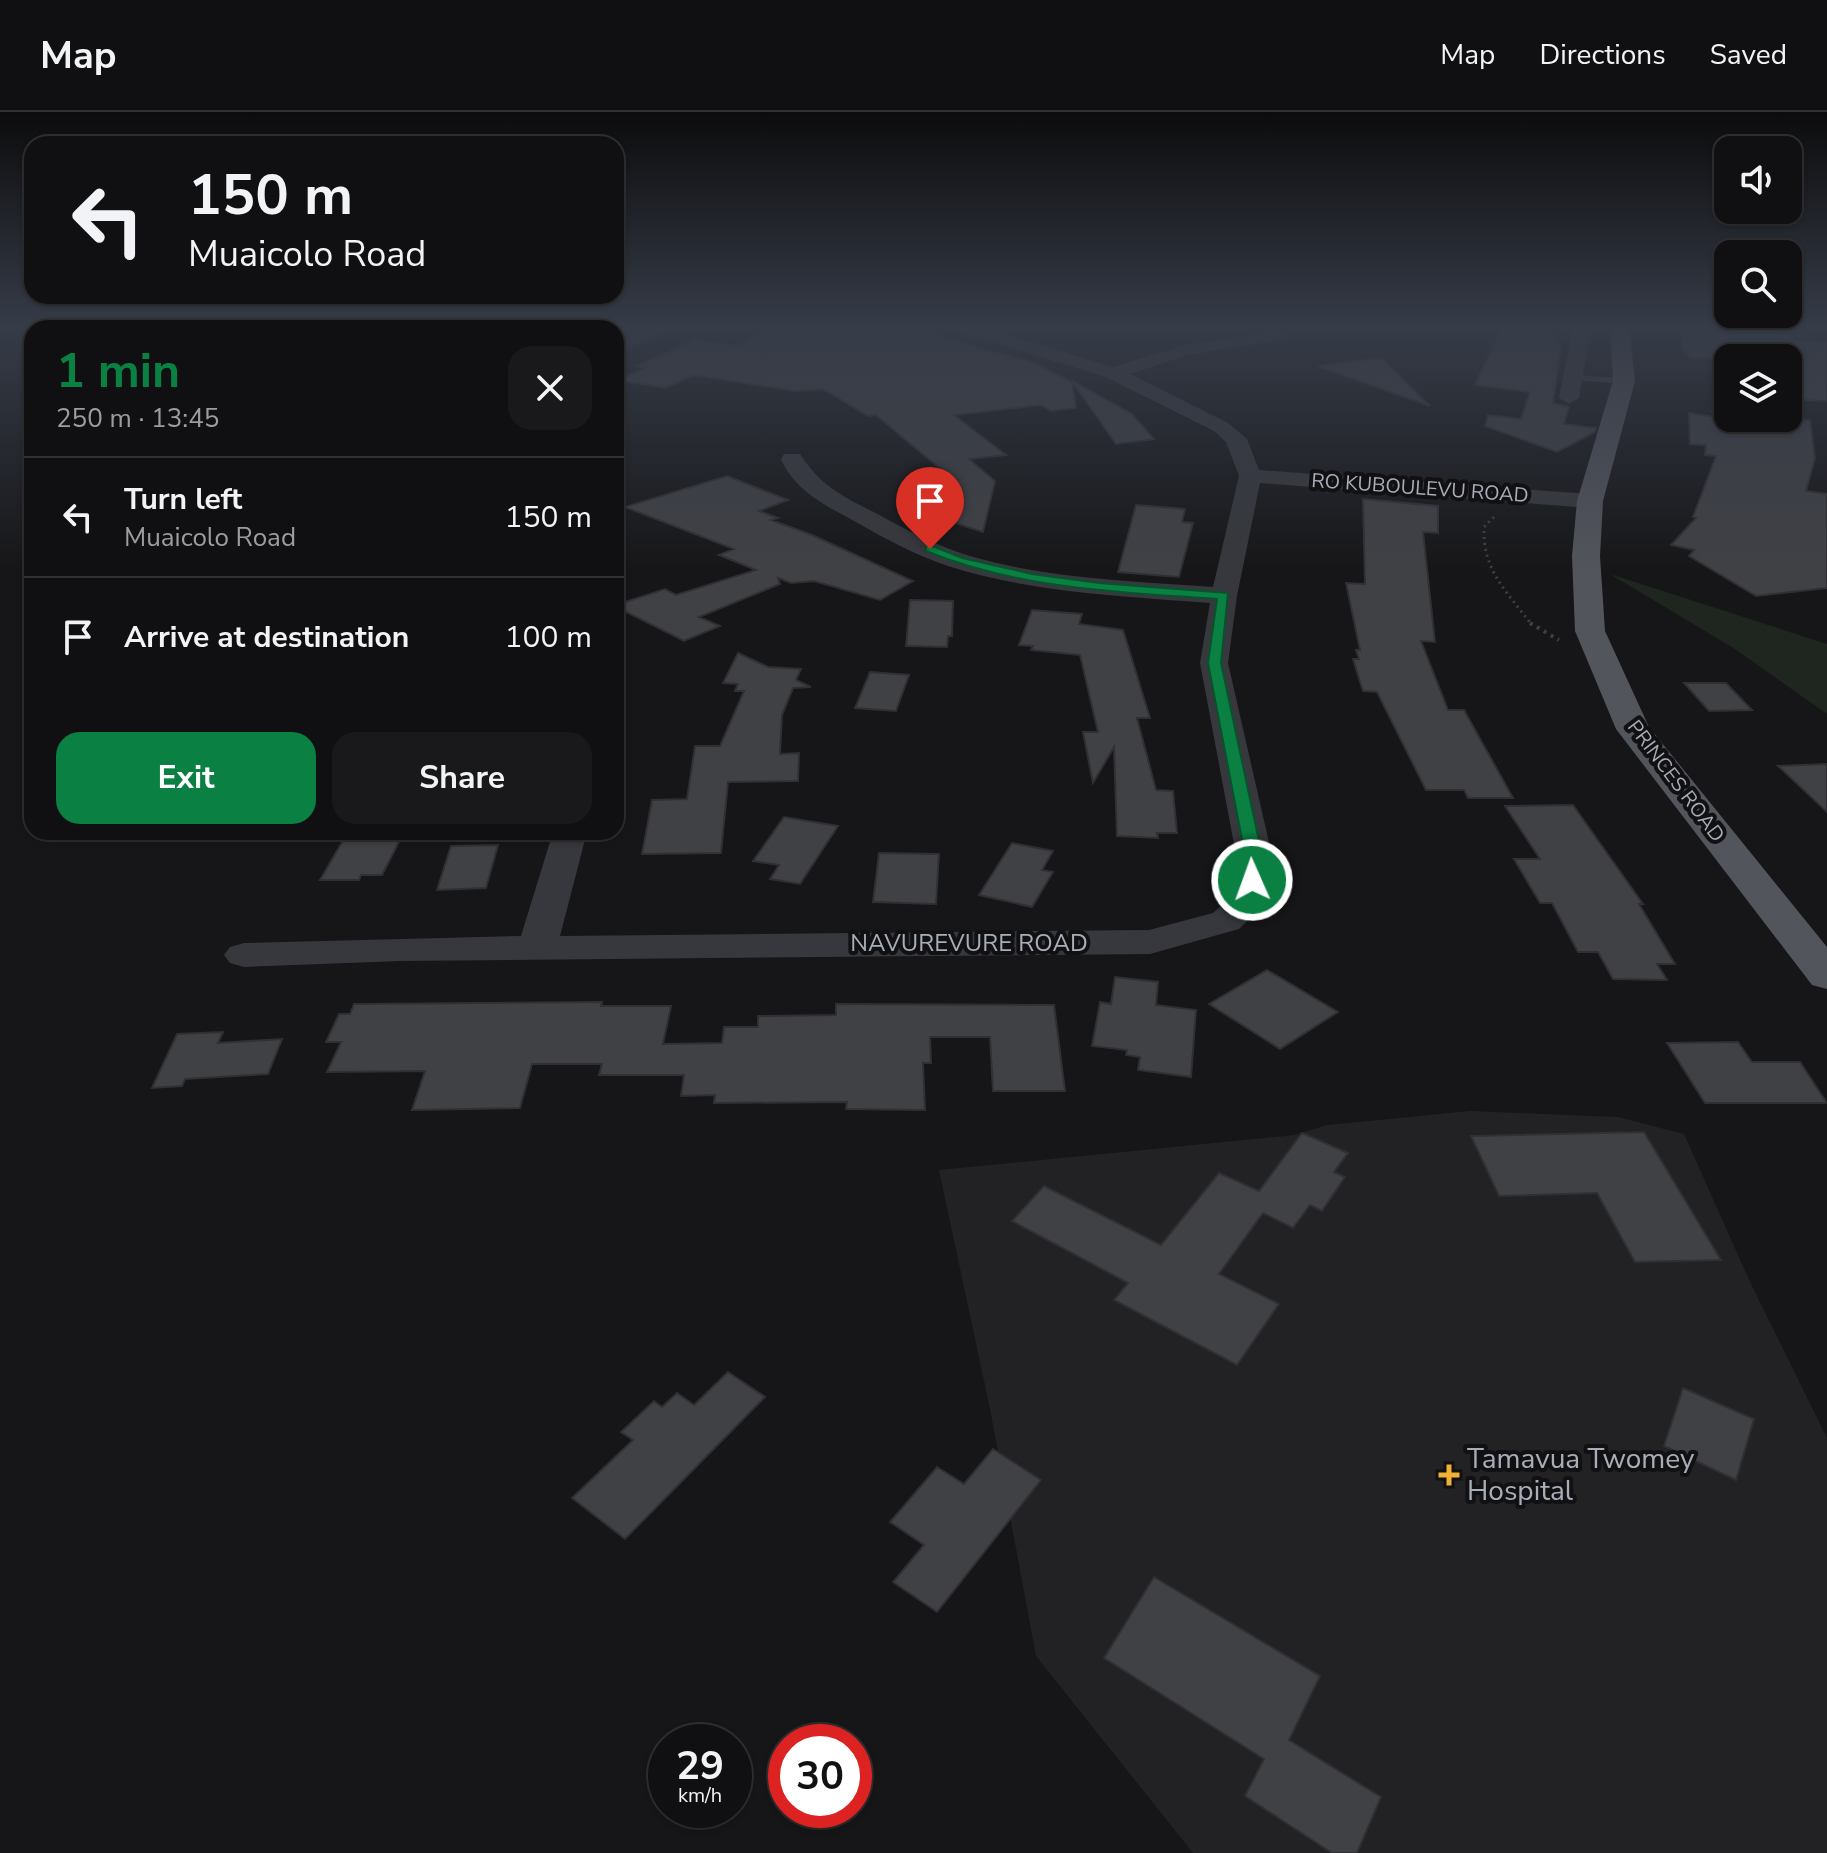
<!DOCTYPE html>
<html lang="en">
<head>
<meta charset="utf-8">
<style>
  body { margin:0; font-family:"Nunito Sans",sans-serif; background:#19191b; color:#f1f3f6; height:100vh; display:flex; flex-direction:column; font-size:30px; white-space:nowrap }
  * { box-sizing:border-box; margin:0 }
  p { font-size:26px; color:#9c9d9f }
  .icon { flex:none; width:44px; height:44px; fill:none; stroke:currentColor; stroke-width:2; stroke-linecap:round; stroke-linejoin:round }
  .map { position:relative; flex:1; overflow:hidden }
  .side { position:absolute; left:24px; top:208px; width:600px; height:520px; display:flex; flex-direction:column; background:#101012; border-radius:24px; box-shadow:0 2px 6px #0004,0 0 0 2px #303032 }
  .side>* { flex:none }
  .hud { position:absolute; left:24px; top:24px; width:600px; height:168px; border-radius:24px; box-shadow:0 2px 6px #0004,0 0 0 2px #303032; background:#101012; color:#f1f3f6; overflow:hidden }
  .buttons { position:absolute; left:1714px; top:24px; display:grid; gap:16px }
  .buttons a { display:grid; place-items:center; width:88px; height:88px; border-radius:16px; background:#101012; box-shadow:0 2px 6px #0004,0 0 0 2px #303032; font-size:40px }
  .speed { position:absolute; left:648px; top:1612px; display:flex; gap:16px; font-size:40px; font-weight:700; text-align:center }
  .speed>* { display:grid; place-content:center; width:104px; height:104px; border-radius:50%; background:#101012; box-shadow:0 2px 6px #0004,0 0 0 2px #303032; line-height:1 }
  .speed small { font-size:20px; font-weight:400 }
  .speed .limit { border:12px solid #d22; background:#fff; color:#111 }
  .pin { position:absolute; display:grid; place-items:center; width:68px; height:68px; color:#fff; margin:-82px -34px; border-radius:50% 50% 50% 0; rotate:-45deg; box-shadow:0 0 8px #0007 }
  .pin .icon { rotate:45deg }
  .me { position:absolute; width:88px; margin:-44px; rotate:358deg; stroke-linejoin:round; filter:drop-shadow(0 0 6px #0008) }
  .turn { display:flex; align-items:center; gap:28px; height:168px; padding:0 32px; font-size:36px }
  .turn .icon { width:104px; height:104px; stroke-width:2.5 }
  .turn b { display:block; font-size:56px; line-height:68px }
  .round { display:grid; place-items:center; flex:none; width:84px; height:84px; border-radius:24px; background:#19191b }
  .summary { display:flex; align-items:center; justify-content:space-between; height:136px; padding:0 32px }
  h1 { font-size:48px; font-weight:700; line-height:60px; color:#0b8043 }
  .cta { display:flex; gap:16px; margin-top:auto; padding:16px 32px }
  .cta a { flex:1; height:92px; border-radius:24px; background:#0b8043; color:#fff; font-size:32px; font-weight:700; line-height:92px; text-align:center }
  .cta a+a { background:#19191b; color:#f1f3f6 }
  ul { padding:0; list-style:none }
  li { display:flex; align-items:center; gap:24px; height:120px; padding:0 32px; border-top:2px solid #303032 }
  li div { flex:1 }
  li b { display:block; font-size:30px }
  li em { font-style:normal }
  header { display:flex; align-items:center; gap:48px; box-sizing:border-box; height:112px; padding:0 40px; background:#101012; border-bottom:2px solid #303032 }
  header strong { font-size:38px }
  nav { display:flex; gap:44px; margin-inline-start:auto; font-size:28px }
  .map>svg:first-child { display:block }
  .built { fill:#222225 }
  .green { fill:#1e261f }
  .building { fill:#404145; stroke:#303034; stroke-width:2 }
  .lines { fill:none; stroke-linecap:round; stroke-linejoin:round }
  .path-far1 { stroke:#3d3f44; stroke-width:3; stroke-dasharray:2 4; stroke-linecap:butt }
  .path { stroke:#3d3f44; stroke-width:4; stroke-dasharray:3 5; stroke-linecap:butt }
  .lane { fill:#37383d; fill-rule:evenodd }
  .street { fill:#37383d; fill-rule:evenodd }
  .primary { fill:#53555c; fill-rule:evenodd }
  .route { fill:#0b8043; stroke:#07532c; stroke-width:2 }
  .poi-dot { fill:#f2b134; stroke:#111113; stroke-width:3 }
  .labels { text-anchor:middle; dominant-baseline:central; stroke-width:8; stroke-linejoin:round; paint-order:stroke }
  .far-street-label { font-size:20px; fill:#a8adb8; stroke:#111113 }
  .street-label { font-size:24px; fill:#a8adb8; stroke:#111113 }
  .near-poi-label { font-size:28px; fill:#a8adb8; stroke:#111113; text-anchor:start }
</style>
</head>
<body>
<header>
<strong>Map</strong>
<nav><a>Map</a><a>Directions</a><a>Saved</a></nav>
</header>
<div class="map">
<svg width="1827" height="1741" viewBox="0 0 1827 1741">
  <rect width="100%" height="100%" fill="#161618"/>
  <path class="built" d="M217,214H650L616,229V216H214Z
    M1470,999L1618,1005L1684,1022L1751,1172L1827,1326V1741H1193L1036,1544L990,1297L939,1058L1295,1023L1327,1013Z"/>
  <path class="green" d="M1610,462L1827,532V602L1735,537Z"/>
  <path class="building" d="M773,214H866L928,221L1034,251L1072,270L1076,296L1051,299L1041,293L954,303L1006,343L969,347L995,369L983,420L940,406L949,364L876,303L868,304L823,277L796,279L693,263L666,276L617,268L645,256L636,254L695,228L737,234Z
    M1503,214H1550L1557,231L1561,232L1553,291L1569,295L1564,312L1596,316L1595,320L1557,340L1485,314L1488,303L1521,307L1530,280L1475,273Z
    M1683,214H1789L1791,229L1827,230V289L1788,287V246H1691L1682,236Z
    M1381,246L1430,294L1317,254Z
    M1071,268L1132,302L1154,327L1116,332Z
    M1712,299L1728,300V306L1810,308L1815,346L1806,379L1827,382V476L1756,484L1689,444L1694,438L1671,433L1696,406L1693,405L1716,344L1705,343L1706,333L1690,332L1689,301L1714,305Z
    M727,364L788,388L759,399L778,406L771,408L812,423L913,469L880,488L814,469L791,471L778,466L780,472L699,505L720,514L684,529L616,495V493L665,477L676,483L756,458L719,443L734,437L625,395Z
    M1363,387L1438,394V421L1423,420L1435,530L1421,529L1448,598H1464L1513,686H1468L1464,678H1426L1377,580L1363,579L1353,547H1359L1356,538H1360L1346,471L1365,472Z
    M1136,393L1185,397L1182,410L1193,411L1179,465L1118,460Z
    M910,488L953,489L952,524H948L947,535L906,534Z
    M1032,498L1082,502L1079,512L1123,518L1150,606H1137L1156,678L1173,679L1177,721H1157L1158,726L1117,724L1114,635L1093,671L1083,620H1098L1080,543L1031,538L1033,534L1019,533Z
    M738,541L768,555L801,557L796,568L811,575L793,576L782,603L780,642L799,641L798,669L728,670L721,741L642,742L652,688L687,687L695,634H720L744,579H735L738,572L723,571Z
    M870,560L909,563L896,599L855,596Z
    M1684,571H1726L1752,598L1709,599Z
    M1827,652V700L1778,654Z
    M1573,693L1643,792H1639L1675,852H1657L1667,868L1613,867L1598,840H1578L1552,791H1540L1514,747H1540L1505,694Z
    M784,705L838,714L800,772L770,767L779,753L753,749Z
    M348,720H404L382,763H361L359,768H320Z
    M1012,731L1053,739L1042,758L1053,760L1032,795L979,783Z
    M498,733L486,776L437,778L451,734Z
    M879,741L939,742L936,792L873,790Z
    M1267,858L1338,900L1280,937L1209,892Z
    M1115,865L1158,870L1156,893L1196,898L1191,965L1138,958L1140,945L1126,943L1127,938L1092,934L1100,890L1111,892Z
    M602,890L601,894H671L663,932L722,931L724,915H758V904L836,903V892L1054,893L1065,979H993L990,925H930L931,951H923L925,998L846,997L847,990L714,991L715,983L681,984L684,963H599L602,952H532L520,996L412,998L425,959L327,960L341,930H326L339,902H350L354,892Z
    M223,920L218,931L282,927L268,962L185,967L182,974L152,976L177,922Z
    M1738,930L1752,950H1800L1827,991H1705L1667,931Z
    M1644,1020L1721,1148L1635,1150L1597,1081L1499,1084L1471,1024Z
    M1302,1021L1348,1041L1334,1060L1345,1065L1322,1099L1310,1093L1293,1116L1263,1101L1219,1162L1279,1192L1237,1253L1114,1188L1128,1171L1012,1109L1044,1074L1161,1133L1219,1061L1259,1079Z
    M728,1260L765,1285L625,1427L572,1386L633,1328L621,1320L654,1289L662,1295L677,1281L694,1293Z
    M1683,1276L1754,1307L1736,1368L1664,1334Z
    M993,1337L1041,1368L937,1500L893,1470L924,1433L890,1410L937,1355L964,1372Z
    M1154,1465L1320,1564L1289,1628L1381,1685L1357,1741H1332L1245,1684L1264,1647L1104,1546Z"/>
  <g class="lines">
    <path class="path-far1" d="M1494,405L1484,415C1482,458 1507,480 1532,513"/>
    <path class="path" d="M1530,511L1559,528"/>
    <path class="lane" d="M1572,263L1624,266L1629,269L1624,272L1575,268Z"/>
    <path class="street" d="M654,214H679L616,241V230Z
      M950,214H978L1113,255L1185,233L1279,220L1282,224L1279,228L1188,243L1130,262L1228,311L1247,327L1259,358L1590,382L1598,384L1602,389L1598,394L1590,396L1260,371L1237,484L1228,551L1273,748L1269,788L1239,817L1150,842L400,849L244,855L230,851L224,843L230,835L244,831L521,824L553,720H587L560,824L1149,818L1213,801L1232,784L1237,748L1200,551L1210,491C1122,484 1032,481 948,454C915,443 884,426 854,409C825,393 795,379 781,347L784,342H800C823,377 845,385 881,404C909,419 939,435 970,444C1048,467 1132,469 1213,475L1239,364L1226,330L1214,319L1106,265L953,218Z
      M1568,214H1586L1590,221L1579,286L1569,292L1559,286L1572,221Z"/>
    <path class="primary" d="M1610,214H1629L1635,269L1603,389L1600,444L1605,519L1649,615L1827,835V877L1812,873L1616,617L1575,519L1572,444L1577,389L1613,269Z"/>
  </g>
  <linearGradient id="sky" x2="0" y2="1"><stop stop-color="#0c0c0d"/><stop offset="0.47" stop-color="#363c48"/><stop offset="1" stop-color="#363c48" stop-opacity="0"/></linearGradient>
  <rect width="1827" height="458" fill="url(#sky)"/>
  <path class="route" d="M930,433L962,446L1032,462L1099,471L1228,481L1221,551L1263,748L1258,772L1252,773L1244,768L1246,748L1208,551L1217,487C1120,480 1018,477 926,439V434Z"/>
  <path class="poi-dot" d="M1445 1351h8v8h8v8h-8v8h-8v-8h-8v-8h8z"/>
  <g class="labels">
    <g class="far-street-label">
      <text transform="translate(1420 376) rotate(4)">RO KUBOULEVU ROAD</text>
      <text transform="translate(1676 669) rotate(53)">PRINCES ROAD</text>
    </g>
    <g class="street-label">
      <text x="969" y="831">NAVUREVURE ROAD</text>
    </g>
    <g class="near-poi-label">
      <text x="1467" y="1347">Tamavua Twomey<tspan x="1467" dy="32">Hospital</tspan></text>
    </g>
  </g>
</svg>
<div class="buttons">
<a><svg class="icon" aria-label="sound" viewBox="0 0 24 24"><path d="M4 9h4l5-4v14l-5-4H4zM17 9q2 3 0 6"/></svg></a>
<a><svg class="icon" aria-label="search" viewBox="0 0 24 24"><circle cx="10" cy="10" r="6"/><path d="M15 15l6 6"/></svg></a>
<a><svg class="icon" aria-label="layers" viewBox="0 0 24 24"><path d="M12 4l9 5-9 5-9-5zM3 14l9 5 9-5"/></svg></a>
</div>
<div class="speed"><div>29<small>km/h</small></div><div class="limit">30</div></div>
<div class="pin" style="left:930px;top:437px;background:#d93025"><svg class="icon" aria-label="arrive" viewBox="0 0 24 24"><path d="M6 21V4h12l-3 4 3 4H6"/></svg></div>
<svg class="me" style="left:1252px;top:768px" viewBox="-20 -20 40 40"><circle r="17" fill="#0b8043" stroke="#fff" stroke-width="3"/><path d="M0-11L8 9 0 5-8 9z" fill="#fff"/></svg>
<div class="hud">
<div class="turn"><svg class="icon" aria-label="left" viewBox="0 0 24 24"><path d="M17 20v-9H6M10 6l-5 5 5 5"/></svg><div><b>150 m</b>Muaicolo Road</div></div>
</div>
<section class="side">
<div class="summary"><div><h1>1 min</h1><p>250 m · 13:45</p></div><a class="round"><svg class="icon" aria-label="close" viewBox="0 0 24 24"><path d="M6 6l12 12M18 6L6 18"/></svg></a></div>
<ul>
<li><svg class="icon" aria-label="left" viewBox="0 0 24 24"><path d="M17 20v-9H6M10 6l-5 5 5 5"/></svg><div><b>Turn left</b><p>Muaicolo Road</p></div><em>150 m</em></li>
<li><svg class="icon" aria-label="arrive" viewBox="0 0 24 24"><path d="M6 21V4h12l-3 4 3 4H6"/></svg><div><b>Arrive at destination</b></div><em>100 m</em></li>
</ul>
<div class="cta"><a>Exit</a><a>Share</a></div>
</section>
</div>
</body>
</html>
